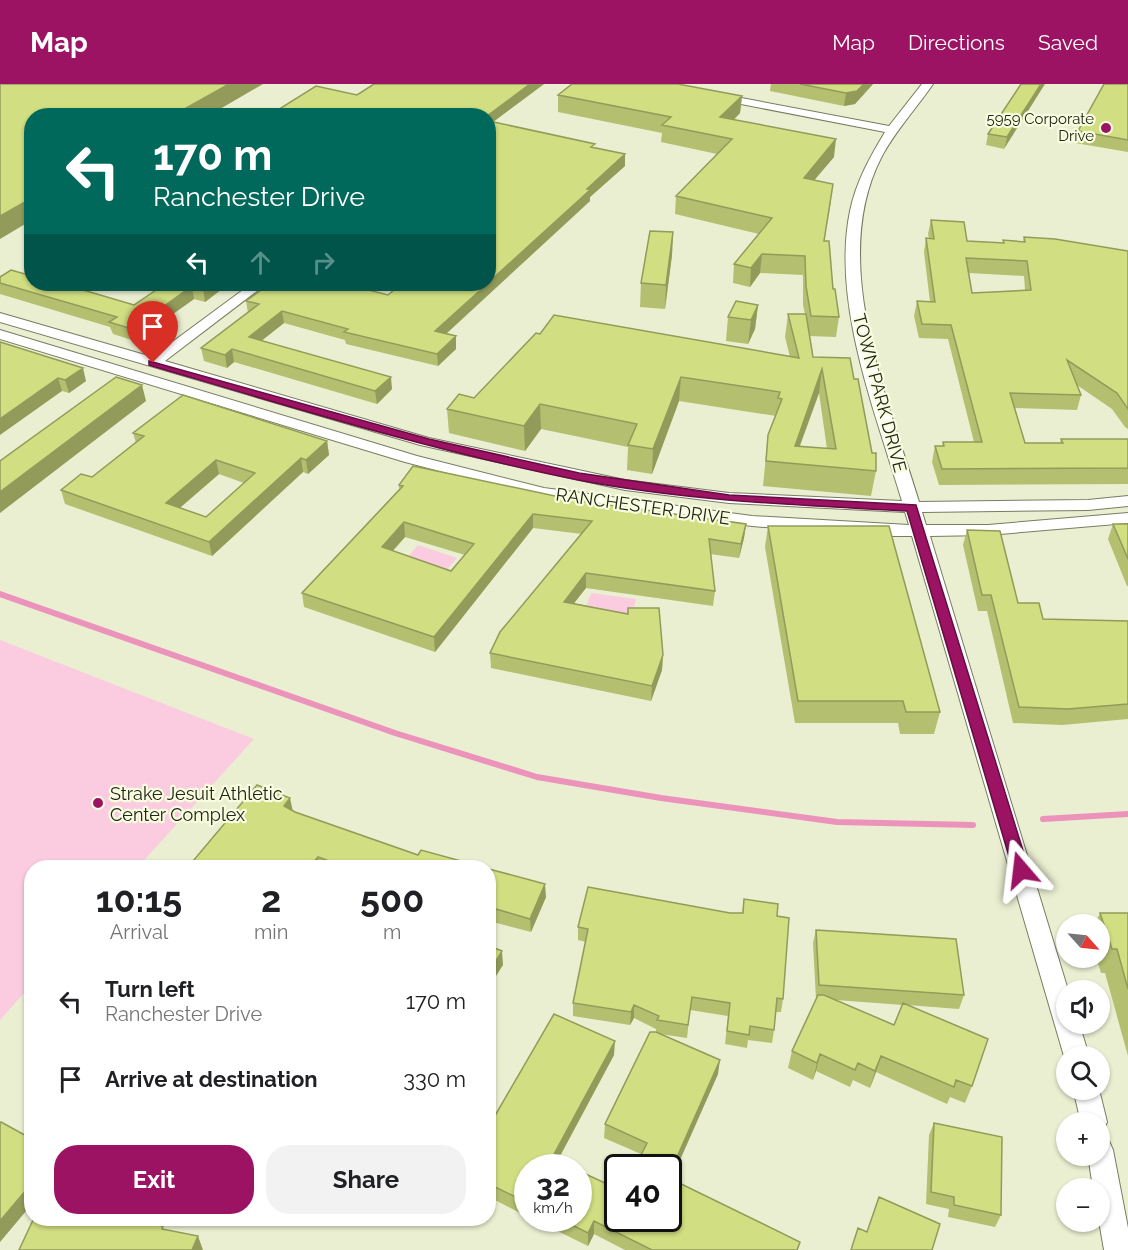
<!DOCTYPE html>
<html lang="en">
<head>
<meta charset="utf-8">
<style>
  body { margin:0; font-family:Raleway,sans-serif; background:#f2f2f2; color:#202124; height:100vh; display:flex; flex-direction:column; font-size:22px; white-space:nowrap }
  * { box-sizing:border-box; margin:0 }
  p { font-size:20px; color:#757577 }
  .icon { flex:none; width:33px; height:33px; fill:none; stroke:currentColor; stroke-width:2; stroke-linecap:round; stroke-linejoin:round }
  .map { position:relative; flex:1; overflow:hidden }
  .side { position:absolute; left:24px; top:776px; width:472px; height:366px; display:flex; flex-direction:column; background:#fff; border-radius:24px; box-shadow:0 2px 4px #0004 }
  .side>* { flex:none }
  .banner { position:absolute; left:24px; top:24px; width:472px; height:183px; border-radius:24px; box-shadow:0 2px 4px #0004; background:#00695c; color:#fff; overflow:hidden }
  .needle { width:39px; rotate:117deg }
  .buttons { position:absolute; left:1056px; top:830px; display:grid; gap:12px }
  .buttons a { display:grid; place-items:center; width:54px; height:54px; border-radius:50%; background:#fff; box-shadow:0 2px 4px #0004; font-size:30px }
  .speed { position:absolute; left:514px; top:1070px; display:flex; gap:12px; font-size:30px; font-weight:700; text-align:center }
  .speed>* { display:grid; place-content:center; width:78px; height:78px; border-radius:50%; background:#fff; box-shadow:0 2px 4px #0004; line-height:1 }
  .speed small { font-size:15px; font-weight:400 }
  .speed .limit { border:3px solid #111; border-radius:9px; background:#fff; color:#111 }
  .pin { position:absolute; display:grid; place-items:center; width:51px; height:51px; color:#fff; margin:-62px -26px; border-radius:50% 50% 50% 0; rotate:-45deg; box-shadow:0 0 6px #0007 }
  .pin .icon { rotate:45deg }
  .me { position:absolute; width:66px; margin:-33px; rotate:343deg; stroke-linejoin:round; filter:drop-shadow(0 0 4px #0008) }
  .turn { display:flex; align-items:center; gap:21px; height:126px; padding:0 30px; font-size:27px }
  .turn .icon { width:78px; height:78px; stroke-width:2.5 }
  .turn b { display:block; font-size:42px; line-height:51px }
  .lanes { display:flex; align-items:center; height:57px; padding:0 30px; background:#0003; justify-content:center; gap:30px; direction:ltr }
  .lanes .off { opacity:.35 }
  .eta { display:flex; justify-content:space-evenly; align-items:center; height:102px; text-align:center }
  .eta b { font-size:36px; font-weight:700; line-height:42px }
  .action { display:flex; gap:12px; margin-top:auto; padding:12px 30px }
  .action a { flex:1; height:69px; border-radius:24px; background:#9c1364; color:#fff; font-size:24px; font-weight:700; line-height:69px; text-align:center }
  .action a+a { background:#f2f2f2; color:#202124 }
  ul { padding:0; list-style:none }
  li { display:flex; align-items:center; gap:18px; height:78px; padding:0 30px }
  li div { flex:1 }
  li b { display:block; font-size:22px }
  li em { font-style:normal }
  header { display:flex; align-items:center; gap:36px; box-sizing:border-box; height:84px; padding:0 30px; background:#9c1364; color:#fff }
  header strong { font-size:28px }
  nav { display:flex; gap:33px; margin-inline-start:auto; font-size:21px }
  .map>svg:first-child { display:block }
  .green { fill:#fbcce0 }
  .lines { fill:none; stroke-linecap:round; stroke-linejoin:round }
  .stream { stroke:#ec93bb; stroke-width:6 }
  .minor-casing { stroke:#787c61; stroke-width:2 }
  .minor { fill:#fff; fill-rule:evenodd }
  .wall { fill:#b4bf6f; fill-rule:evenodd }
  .shaded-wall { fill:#929b5a }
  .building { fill:#d1de81; stroke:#929b5a; stroke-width:1.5; fill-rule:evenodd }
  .route { fill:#9c1364; stroke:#650c41; stroke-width:1.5 }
  .poi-dot { fill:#9c1364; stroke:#f7fdde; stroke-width:2 }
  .labels { text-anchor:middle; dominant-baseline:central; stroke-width:4.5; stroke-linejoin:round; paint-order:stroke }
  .far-poi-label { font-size:15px; fill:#23251a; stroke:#f7fdde; text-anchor:end }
  .street-label { font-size:18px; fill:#23251a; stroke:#f7fdde }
  .poi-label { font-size:18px; fill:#23251a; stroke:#f7fdde; text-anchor:start }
</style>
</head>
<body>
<header>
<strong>Map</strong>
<nav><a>Map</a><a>Directions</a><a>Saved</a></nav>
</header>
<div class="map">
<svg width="1128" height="1166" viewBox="0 0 1128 1166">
  <rect width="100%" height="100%" fill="#eaefd1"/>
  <path class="green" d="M418,461L457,474L441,492L403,479Z
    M591,509L636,515L631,537L584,529Z
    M0,556L254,655L138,783H32L31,901L0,936Z"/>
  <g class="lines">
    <path class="stream" d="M0,510L395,649L537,693L661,714L837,738L973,741
      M1043,735L1128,730"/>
    <g class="minor-casing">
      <path id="minor" d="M922,0H933C916,25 895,47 881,74C828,178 888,314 919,418L1088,416L1128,412V422L1088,426L922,428L926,441H988L1128,429V439L988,451L930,452L1068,906L1066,939H1079L1089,972H1066V979L912,452H882L752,442L544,414L405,378L0,255V246L417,372L544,404L752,432L909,441L905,428L729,419L625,406L420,361L0,238V229L152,273L251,200H266L165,277L429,354L625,396L729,409L902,417C876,330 831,219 850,127C856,98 870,73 885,48L715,15L709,12L715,9L889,42Z
        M1073,1005H1099L1107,1038L1103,1047L1100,1048V1038H1081Z
        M1100,1053L1109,1057L1113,1066L1128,1144V1166H1104L1099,1137L1100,1104H1093L1088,1071H1100Z"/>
    </g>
    <use href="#minor" class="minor"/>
  </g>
  <path class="wall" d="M544,0L493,38L595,64L625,82L590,113V117L446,250L456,252V265L438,282L346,260L345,256L284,239L262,256L392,305L377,320L234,278L227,284L204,277L201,264L248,229L246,217L280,204L388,211L489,200V32L357,11Z
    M771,0H873L855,20L844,22L770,7Z
    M1021,0L1004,65L986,61L988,50Z
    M1128,0V68L1075,59L1078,47Z
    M558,11L742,12L740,29L734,36L834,73L814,96L831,118L824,157L839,233L836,253L810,252L813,273L854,295L876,387L871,412L763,402L768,351L776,332L679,317L652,390L627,386L628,363L541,345L525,367L449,349L447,325L474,314L540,250L790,273L785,253L788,230H805L803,221V191L760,189L750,203L733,199L734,180L759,150L675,130L676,112L717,70L661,58L662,49L558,28ZM819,309L827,365L800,362Z
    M931,136L967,157L1003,159V156L1023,158L1024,153L1128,167V345L1125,343L1112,325L1077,301L1081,311L1077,326L1015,324L1025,359H1060L1061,355H1128V400L939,401L932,378L935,362H942L943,358H974L948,255L919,254L914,232L917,217L930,218L924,168L926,154H929L928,150ZM969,189L1024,192L1025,206L972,209Z
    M673,148L672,171L665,225L640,223L641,199Z
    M0,193L88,208L134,221L158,205L139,200H226V202L205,218L194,215L135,257L113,250L110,243L0,210Z
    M758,221L755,245L748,260L726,257L728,233Z
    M0,258L86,297L69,309L62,307Z
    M133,349L327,357L329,371L308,390L303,388L212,472L65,420L61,406L92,393L136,359ZM219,390L244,399L206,433L180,424Z
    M399,401L574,416L746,440L744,454L739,474L710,470L715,507L713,522L586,504L574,519L627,530L628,524L663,571L662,586L651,617L491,584L490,569L582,450L533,444L435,568L304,523L302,509L399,405ZM405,453L465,471L451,487L393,467Z
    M1113,440H1128V502H1127L1108,455Z
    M768,442L940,628L934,650H900L898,639H795L765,463Z
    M967,446L1018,519L1043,535L1128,537V635L1062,641L1013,639L987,527H978L963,461Z
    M293,727L418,771L483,783H188Z
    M489,785L546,813L531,848L489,837Z
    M744,815L777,832L783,915L781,928H776L774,946L772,959L748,956L747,964L725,960L728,932L690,926L687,954L660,950L718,990L671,1095L798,1166H625L594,1150L588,1162L531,1134H618L641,1070L604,1054L605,1040L656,948V945L634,934L630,941L573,932V919L586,858L578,856V843L730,829H742Z
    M1100,829H1128V972L1105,889H1101L1096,873H1100V840H1095Z
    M816,846L964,911L959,925L907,921L972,1002L965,1019L950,1013L947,1020L876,988L870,1004L853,996L850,1003L816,987L813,996L788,984L792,967L816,915L813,859ZM836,916L903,921L894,941Z
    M614,971L558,1076L528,1083V1133L489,1113V1042Z
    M934,1039L1001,1131L995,1143L948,1133L949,1125L926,1120L929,1051Z"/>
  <path class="shaded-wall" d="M229,0H263L208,32H172Z
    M530,0H544L489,41V32H487Z
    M864,0H873L855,20L844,22L846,9Z
    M1041,0H1045L1004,65L1007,53Z
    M742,12L740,29L719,50L720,33Z
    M836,55L834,73L801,112L804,94Z
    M625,70V82L590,113V117L436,259L435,247L487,200H489V198L587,105Z
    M32,114V136L0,155V132Z
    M673,148L672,171L665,225L666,201Z
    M762,170L760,189L750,203L751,184Z
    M79,200H101L76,215L73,203Z
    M211,200H226V202L205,218L203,205Z
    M192,202L194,215L135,257L132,245Z
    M758,221L755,245L748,260L751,236Z
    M282,227L284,239L251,265L249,253Z
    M456,252V265L438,282L437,270Z
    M232,265L234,278L227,284L225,271Z
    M83,284L86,297L69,309L65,296Z
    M822,285L819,309L793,380L795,362Z
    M391,293L392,305L377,320L375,307Z
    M681,293L679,317L652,390L653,365Z
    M58,294L62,307L0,351V335Z
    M142,301L146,317L0,429V408Z
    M540,320L541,345L525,367L524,342Z
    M327,357L329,371L308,390L306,376Z
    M301,374L303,388L212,472L209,458Z
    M216,376L219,390L169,433L166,419Z
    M533,430V444L435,568L434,553Z
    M404,438L405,453L383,477L382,463Z
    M746,440L744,454L739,474L741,460Z
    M586,489V504L564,532V518Z
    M663,571L662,586L651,617L652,602Z
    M290,714L293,728L284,722Z
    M318,773L319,783H310Z
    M545,800L546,813L531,848L530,835Z
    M502,867L503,881L489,903V889Z
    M634,921V934L630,941L631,928Z
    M615,957L614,971L554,1083L552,1074Z
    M820,970L816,987L813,996L817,979Z
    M881,972L876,988L870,1004L875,987Z
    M720,976L718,990L669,1101V1091Z
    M32,1099V1120L0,1158V1137Z
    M594,1137V1150L588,1162V1149Z
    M198,1152L203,1166H192Z"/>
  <path class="building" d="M0,0H229L172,32H32V114L0,132Z
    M374,0H530L487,32H268L316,2L357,11Z
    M572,0H678L742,12L720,33L836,55L804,94L833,100L824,157H829L833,205H835L839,233L811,232L806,202L805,172L762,170L751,184L734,180L772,134L676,112L732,55L662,41L671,33L558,11Z
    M800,0H864L857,7L846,9Z
    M1021,0H1041L1007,53L988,50Z
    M1104,0H1128V56L1078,47Z
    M489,37L595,60L591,63L625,70L587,105L590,106L489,198Z
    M931,136L964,138L967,157L1004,159L1003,156L1025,158L1024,153L1055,155L1128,167V325L1117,309L1067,276L1081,311L1010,309L1025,359H1063L1061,355H1128V384L942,385L935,362H944L943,358H982L951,241L922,240L917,217L935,218L926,154L934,155ZM966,174L1027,177L1031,206L972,209Z
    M650,147L673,148L666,201L641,199Z
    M11,186L32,192V200H79L73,203L134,221L165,200H211L203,205L192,202L132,245L109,238L117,233L0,199V193Z
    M286,200H345L388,211L401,200H487L435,247L456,252L437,270L344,248L348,245L282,227L249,253L391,293L375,307L232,265L225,271L201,264L259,220L246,217L268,201L280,204Z
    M736,217L758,221L751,236L728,233Z
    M788,230H806L813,273L850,274L854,295H858L872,369H876V387L766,377L768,351L782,315L778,314L780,308L681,293L653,365L628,361L637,340L540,320L524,342L447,325L459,310L474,314L536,249L540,250L554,231L799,274ZM822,285L836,365L795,362Z
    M0,258L83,284L65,296L58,294L0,335Z
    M116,293L142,301L0,408V377Z
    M183,311L327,357L306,376L301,374L209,458L61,406L81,390L92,393L144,352L133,349ZM216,376L255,389L206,433L166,419Z
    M413,382L574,416L746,440L741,460L709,455L715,507L586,489L564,518L628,530V524H659L663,571L652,602L490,569L500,548L592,437L533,430L434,553L302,509L403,402L399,401ZM404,438L474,460L451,487L382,463Z
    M1113,440H1128V475Z
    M768,442H889L940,628H906L903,617H798Z
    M967,446L1000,447L1018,519H1039L1043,535L1128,537V620L1068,625L1019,623L991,511H982Z
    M257,701L290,714L284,722L295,728L418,771L421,766L483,783H345L318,773L310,783H188Z
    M489,785L545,800L530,835L489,823Z
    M588,803L730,829H743L744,815L778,820L777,832L789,834L783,915L777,914L774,946L750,942L749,951L727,947L730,919L692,913L688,941L657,936L659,932L634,921L631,928L573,919L588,845L578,843Z
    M1100,829H1128V905L1117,865H1112Z
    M816,846L956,855L964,911L819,901Z
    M489,862L502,867L489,889Z
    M818,911H824L894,941L903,919L988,955L972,1002L956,996L954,1003L881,972L875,987L858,979L855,986L820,970L817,979L792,967Z
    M554,930L615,957L552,1074L572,1083H528V1119L489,1100V1042Z
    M650,948H656L720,976L669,1091V1083H635L647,1059L605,1040Z
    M1,1038L32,1055V1099L0,1137V1039Z
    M934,1039L1002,1053L1001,1131L954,1121V1113L931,1108Z
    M579,1087L618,1105V1134H669V1094L800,1158L797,1166H652L594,1137L588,1149L558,1134H579Z
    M879,1113L940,1140L932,1166H851L858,1144L867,1148Z
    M34,1134H124L163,1142L162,1145L198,1152L192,1166H19Z"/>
  <path class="route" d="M149,277L429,355L579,389L729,411L916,421L1029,786L1026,791H1015L1013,786L907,427C797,421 687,417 578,396C433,367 291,323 149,281Z"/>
  <g class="poi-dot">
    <circle cx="1106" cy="44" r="6"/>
    <circle cx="98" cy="719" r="6"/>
  </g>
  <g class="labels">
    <g class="far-poi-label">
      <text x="1094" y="35">5959 Corporate<tspan x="1094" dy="17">Drive</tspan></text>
    </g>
    <g class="street-label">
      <text transform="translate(880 309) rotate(75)">TOWN PARK DRIVE</text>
      <text transform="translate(643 422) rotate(8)">RANCHESTER DRIVE</text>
    </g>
    <g class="poi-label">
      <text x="110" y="709">Strake Jesuit Athletic<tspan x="110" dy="21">Center Complex</tspan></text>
    </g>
  </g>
</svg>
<div class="buttons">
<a><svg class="needle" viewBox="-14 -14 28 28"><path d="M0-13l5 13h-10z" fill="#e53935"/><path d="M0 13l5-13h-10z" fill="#757577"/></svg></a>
<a><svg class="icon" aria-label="sound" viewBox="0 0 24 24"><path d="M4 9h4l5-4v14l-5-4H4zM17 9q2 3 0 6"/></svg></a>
<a><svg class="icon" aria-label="search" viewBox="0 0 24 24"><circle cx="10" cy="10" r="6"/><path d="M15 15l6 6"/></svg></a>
<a>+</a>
<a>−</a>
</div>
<div class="speed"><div>32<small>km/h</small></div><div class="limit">40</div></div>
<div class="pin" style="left:153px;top:279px;background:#d93025"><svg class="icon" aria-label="arrive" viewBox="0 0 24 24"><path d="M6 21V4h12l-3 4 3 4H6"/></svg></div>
<svg class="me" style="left:1021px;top:786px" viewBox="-20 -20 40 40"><path d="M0-17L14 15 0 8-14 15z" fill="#9c1364" stroke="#fff" stroke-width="4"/></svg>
<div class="banner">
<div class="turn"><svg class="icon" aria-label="left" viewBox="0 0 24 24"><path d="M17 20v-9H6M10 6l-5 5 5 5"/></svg><div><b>170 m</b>Ranchester Drive</div></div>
<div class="lanes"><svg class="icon" aria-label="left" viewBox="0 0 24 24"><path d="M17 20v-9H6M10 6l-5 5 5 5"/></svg><svg class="icon off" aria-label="ahead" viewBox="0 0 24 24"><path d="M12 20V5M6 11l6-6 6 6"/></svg><svg class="icon off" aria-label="right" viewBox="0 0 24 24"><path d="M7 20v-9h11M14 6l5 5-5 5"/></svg></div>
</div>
<section class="side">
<div class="eta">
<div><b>10:15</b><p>Arrival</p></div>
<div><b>2</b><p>min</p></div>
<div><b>500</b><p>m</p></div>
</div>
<ul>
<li><svg class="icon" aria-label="left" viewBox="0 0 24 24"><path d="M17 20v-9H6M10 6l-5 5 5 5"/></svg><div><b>Turn left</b><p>Ranchester Drive</p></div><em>170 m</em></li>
<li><svg class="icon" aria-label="arrive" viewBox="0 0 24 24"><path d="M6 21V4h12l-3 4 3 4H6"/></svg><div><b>Arrive at destination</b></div><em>330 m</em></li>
</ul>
<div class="action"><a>Exit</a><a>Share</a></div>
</section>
</div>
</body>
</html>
